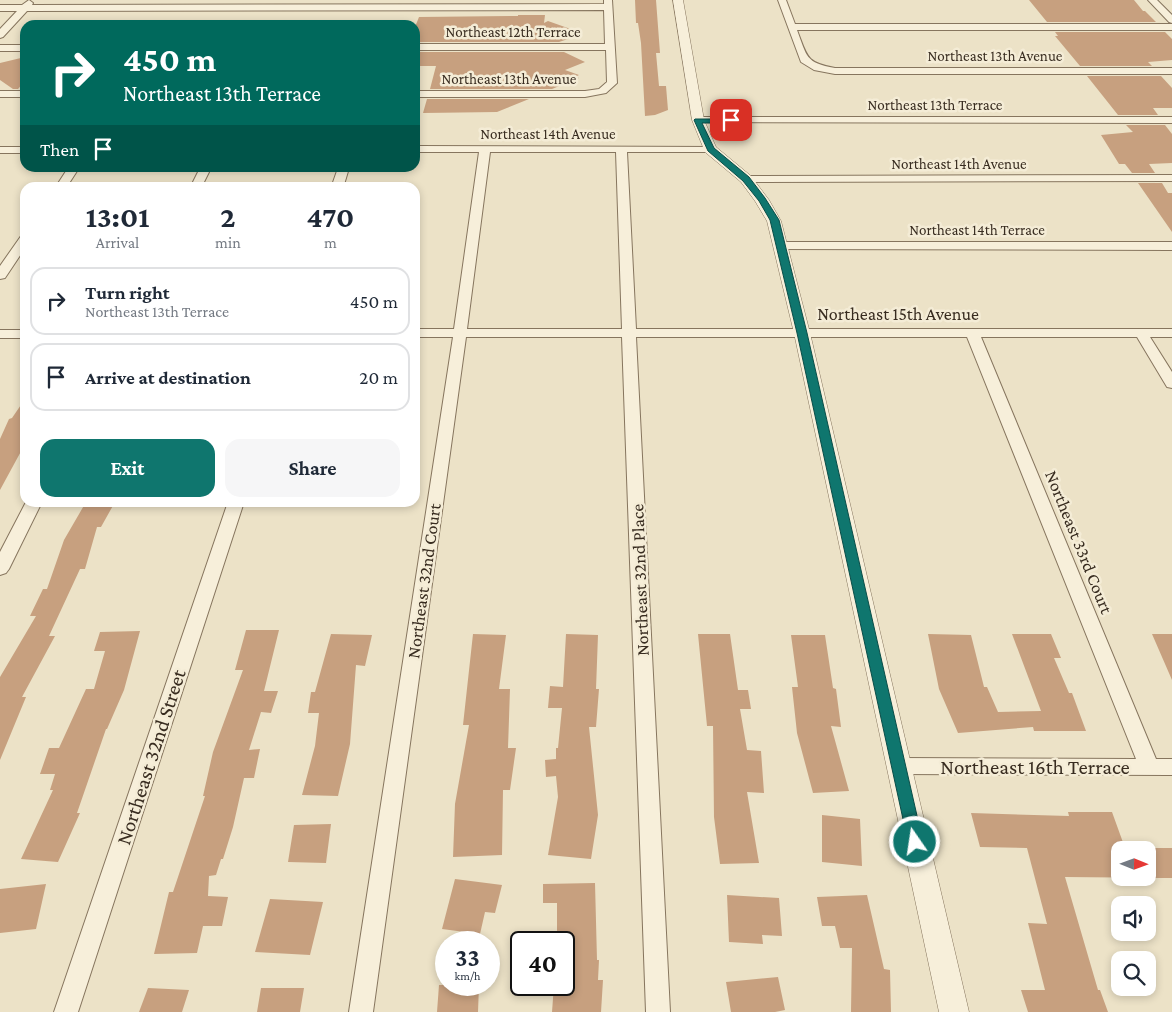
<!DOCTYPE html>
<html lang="en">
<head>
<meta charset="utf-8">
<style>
  body { margin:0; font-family:"Crimson Pro",serif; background:#f6f6f7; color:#1f2937; height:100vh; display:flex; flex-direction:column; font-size:19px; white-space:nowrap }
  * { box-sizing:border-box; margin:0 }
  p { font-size:16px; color:#747a83 }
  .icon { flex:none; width:28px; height:28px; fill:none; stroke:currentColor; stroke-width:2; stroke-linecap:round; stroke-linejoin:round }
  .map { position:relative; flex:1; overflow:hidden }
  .details { position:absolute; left:20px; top:182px; width:400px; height:325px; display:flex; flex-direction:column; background:#fff; border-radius:15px; box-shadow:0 2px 8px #0003 }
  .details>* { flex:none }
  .hud { position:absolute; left:20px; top:20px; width:400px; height:152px; border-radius:15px; box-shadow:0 2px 8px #0003; background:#00695c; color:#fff; overflow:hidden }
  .needle { width:32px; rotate:91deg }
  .buttons { position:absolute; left:1111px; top:841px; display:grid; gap:10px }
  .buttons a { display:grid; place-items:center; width:45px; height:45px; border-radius:10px; background:#fff; box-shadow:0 2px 8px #0003; font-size:25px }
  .speed { position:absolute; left:435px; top:931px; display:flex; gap:10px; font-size:25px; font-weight:700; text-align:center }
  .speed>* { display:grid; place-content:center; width:65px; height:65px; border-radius:50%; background:#fff; box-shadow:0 2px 8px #0003; line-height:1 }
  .speed small { font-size:12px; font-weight:400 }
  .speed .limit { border:2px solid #111; border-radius:8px; background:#fff; color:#111 }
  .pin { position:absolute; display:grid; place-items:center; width:42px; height:42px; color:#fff; margin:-21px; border-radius:10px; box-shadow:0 2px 8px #0006 }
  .me { position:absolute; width:55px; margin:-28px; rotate:347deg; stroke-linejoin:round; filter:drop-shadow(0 0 4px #0008) }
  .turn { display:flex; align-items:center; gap:18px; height:105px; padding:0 20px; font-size:22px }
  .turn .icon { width:65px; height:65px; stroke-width:2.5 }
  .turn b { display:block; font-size:35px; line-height:42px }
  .then { display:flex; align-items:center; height:48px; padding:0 20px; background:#0003; gap:10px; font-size:19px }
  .eta { display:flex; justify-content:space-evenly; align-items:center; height:85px; text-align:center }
  .eta b { font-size:30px; font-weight:700; line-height:35px }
  .button { display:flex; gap:10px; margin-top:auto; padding:10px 20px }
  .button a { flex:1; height:58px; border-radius:15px; background:#0f766e; color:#fff; font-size:20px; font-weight:700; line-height:58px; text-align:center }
  .button a+a { background:#f6f6f7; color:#1f2937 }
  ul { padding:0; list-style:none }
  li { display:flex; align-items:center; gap:15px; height:68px; margin:0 10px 8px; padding:0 10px; border:2px solid #e0e1e3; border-radius:15px }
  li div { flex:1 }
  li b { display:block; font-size:19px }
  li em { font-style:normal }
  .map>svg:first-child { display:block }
  .building { fill:#c7a07f; fill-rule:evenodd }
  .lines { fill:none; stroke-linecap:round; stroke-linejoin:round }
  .minor-casing { stroke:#86755e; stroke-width:2 }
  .tertiary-casing { stroke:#86755e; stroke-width:1 }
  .minor { fill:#f7efda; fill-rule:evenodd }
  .tertiary { fill:#f7efda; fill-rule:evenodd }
  .route { fill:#0f766e; stroke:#0a4d48 }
  .labels { text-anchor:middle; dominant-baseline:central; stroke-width:5; stroke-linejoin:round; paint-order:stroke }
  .far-street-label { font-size:15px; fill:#382c20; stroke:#f4ecd6 }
  .street-label { font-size:18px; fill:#382c20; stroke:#f4ecd6 }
  .near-street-label { font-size:21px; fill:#382c20; stroke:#f4ecd6 }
</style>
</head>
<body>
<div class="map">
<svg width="1172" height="1012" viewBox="0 0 1172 1012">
  <rect width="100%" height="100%" fill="#ece2c7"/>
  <path class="building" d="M635,0H656L660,53H656L659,86H666L668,110L655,115L645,116L641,43L638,23H636Z
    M1029,0H1134L1143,11H1145L1156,22H1047Z
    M518,15H545L544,23L548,21L579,32L576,34L580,35L559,42H415V27L419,17L518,16Z
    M1055,32H1165L1172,39V60L1148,62L1152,66H1080L1055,36H1058Z
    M415,52H564L585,62L565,70L579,75L575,77L579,78L552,89H430L436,66H415Z
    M25,57V81L18,89H13L0,80V63Z
    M1087,76H1161L1172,88V108H1153L1158,115H1118Z
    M427,99H529L497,112L423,113Z
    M1126,125H1165L1172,134V163L1149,164L1155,173H1132L1125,164H1119L1101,135L1133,132Z
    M1138,183H1162L1168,193H1172V232Z
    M25,399V444L0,490V439L9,419L12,418Z
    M86,502H115L101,527H97L85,569H80L49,636H55L22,697H26L0,760V677L36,616H30L43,589H47L64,540Z
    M246,630H279L264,691H278L271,713L261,712L249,750L260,749L254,778H244L233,827L223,859H221L216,875L209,876L208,896L228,897L222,926H203L197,953L154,954L169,892H173L205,796H203L213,752L243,670H235Z
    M140,631L124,690L107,729H106L77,813H80L58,862L21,859L53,790H50L55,774H40L49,748H59L86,689H94L105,651H94L100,632Z
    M331,634L372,635L365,666L356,665L350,744L338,796L302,795L315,746L319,713H308L311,692H315Z
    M473,634L506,635L499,689H510L508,748H516L510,790H503L502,855L453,857L455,804L469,725H463Z
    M566,634L598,635L596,689H599L596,727H589L598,815L591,859L548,855L558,797L556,776L546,777L545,760L556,759V748H558L562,708H548L550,686L563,687Z
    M698,634H730L738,690H748L751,709H740L747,750L761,751L764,793L747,792L759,863L720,864L714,817L713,726H707Z
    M928,634L971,635L984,687H987L998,712L1041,711L1012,634H1051L1061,658H1054L1069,693H1072L1086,731H1034L1033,727L958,733L939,689Z
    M1152,634H1172V680Z
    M791,635H825L833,688L836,689L841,727L831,726L849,791L813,793L797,733L792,687H798Z
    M1068,812H1112L1125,848H1172V878L1065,877L1098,990H1100L1108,1012H1028L1021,990H1045L1028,923L1047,924L1027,848L980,847L971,813L1069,816ZM1120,850H1148V878H1120Z
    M822,815L860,819L862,866L822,862Z
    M331,824L326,863L288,862L294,825Z
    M455,879L502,885L495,913L485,912L480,934L442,929Z
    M595,883L597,960H599L598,980H603L601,1012H552L554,985H564V935H557V903H543V884Z
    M46,884L36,929L0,933V889Z
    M727,895L779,898L782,936L762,935L763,944L729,942Z
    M867,895L884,969L890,970L891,1012H851L852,948H840L835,926H822L817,897Z
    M270,899L323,902L310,955L255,952Z
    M778,977L785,1010L775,1012H731L726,982Z
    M439,985H479L478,1012H437Z
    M148,988L189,990L182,1012H139Z
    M261,988H304L300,1012H257Z"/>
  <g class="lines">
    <g class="minor-casing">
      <path id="minor" d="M29,0L33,3L32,5L604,4V0H612L617,83L606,93L585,97H415V91H585L599,89L607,82L606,50H415V44H605L604,10L27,11L3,37L0,38V29L17,11H0V5H22Z
        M778,0H786L795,24H1172V30H797C807,56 805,63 835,68H1172V74H835L814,70L801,62Z
        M1148,0H1157L1172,15V23L1169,22Z
        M0,45H25V51H0Z
        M0,91H25V97H0Z
        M698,117H1172V123L694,122L693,120Z
        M415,146L714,147L715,149L714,151L710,152H627L636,329H1172V337H1150L1172,372V388L1167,387L1137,337H981L1156,759H1172V775L898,774L891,772L888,766L891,760L898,758L1136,759L967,337H636L670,1012H646L622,337H466L373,1012H349L453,337H415V329H454L479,152H415ZM490,152H616L622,329H467Z
        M0,147H25V153H0Z
        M68,168H79L66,188H55Z
        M200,168H211L201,188H190Z
        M338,168H349L343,188H331Z
        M1172,175V181L746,182L740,179L746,176Z
        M25,235V248L5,278L0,279V266L21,236Z
        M781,242H1172V250L777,249L775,246L777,243Z
        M0,330H25V338H0Z
        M26,502H42L9,569L6,573L0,575V552Z
        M228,502H244L78,1012H54Z"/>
    </g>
    <g class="tertiary-casing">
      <path id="tertiary" d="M673,0H683L704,120L716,147L751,176L769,200L781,221L810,333L969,1012H939L794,333L767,221L755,201L741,182L705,152L692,120Z"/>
    </g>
    <use href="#minor" class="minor"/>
    <use href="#tertiary" class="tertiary"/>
  </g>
  <path class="route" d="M695,119H733V122L731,123H702L714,148L749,177L765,198L779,220L807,333L923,842L921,846L915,848L910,846L908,842L797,333L770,220L759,201L743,181L708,151L694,120Z"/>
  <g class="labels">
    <g class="far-street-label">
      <text x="513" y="32">Northeast 12th Terrace</text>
      <text x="995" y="56">Northeast 13th Avenue</text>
      <text x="509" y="79">Northeast 13th Avenue</text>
      <text x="935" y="105">Northeast 13th Terrace</text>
      <text x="548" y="134">Northeast 14th Avenue</text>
      <text x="959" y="164">Northeast 14th Avenue</text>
      <text x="977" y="230">Northeast 14th Terrace</text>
    </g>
    <g class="street-label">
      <text x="898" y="314">Northeast 15th Avenue</text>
      <text transform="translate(1079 542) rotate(68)">Northeast 33rd Court</text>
      <text transform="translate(640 580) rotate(-92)">Northeast 32nd Place</text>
      <text transform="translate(424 581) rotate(-82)">Northeast 32nd Court</text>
    </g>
    <g class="near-street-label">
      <text transform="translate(151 757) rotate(-72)">Northeast 32nd Street</text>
      <text x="1035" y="767">Northeast 16th Terrace</text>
    </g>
  </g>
</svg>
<div class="buttons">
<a><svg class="needle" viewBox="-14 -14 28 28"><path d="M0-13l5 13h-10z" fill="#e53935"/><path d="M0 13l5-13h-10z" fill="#747a83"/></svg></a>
<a><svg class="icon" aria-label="sound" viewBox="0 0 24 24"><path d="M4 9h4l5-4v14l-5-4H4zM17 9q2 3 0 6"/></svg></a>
<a><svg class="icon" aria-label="search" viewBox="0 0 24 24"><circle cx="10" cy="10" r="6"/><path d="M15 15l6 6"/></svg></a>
</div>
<div class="speed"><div>33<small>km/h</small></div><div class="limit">40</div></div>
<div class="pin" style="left:731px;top:120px;background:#d93025"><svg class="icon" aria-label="arrive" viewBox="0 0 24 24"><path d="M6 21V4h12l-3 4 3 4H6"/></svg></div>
<svg class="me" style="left:915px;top:842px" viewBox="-20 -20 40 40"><circle r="17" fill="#0f766e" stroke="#fff" stroke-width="3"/><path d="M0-11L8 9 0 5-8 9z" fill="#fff"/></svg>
<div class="hud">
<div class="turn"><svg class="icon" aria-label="right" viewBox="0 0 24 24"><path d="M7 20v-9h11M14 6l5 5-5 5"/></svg><div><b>450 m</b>Northeast 13th Terrace</div></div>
<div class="then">Then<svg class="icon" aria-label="arrive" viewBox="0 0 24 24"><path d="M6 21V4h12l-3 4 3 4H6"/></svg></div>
</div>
<section class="details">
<div class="eta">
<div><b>13:01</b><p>Arrival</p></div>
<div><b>2</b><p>min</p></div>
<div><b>470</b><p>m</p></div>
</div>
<ul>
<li><svg class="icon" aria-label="right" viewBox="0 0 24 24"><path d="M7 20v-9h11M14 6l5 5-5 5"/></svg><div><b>Turn right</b><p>Northeast 13th Terrace</p></div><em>450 m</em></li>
<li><svg class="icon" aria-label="arrive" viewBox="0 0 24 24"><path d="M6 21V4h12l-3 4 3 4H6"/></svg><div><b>Arrive at destination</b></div><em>20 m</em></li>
</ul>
<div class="button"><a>Exit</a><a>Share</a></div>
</section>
</div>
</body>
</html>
